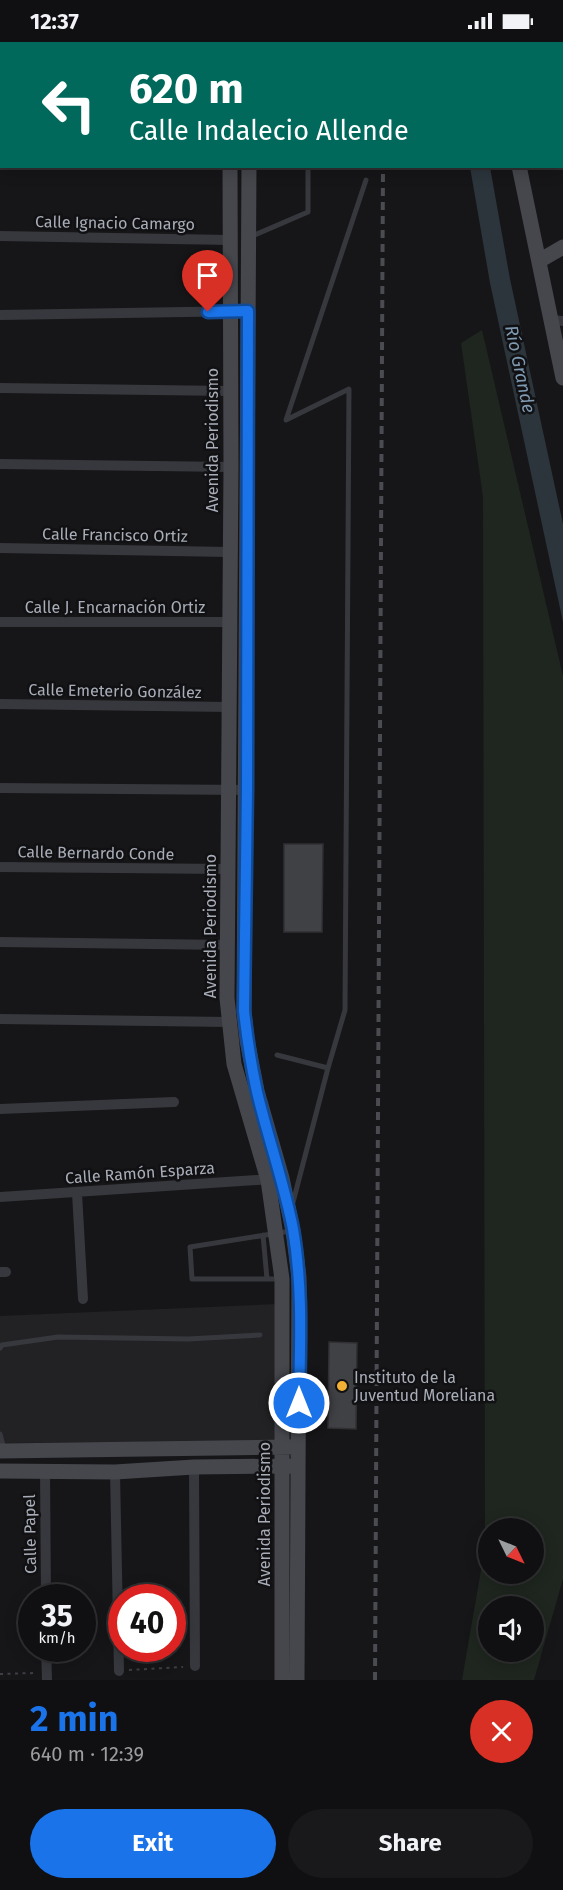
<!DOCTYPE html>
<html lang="en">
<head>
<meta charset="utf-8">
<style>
  body { margin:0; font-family:"Fira Sans",sans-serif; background:#19191b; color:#f1f3f6; height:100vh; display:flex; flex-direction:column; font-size:22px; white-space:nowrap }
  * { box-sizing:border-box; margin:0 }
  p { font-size:20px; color:#9c9d9f }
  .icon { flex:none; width:33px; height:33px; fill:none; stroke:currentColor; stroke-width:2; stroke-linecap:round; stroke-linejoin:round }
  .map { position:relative; height:1638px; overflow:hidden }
  .side { display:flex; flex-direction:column; background:#101012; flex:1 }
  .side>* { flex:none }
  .banner { position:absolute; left:0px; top:0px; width:564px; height:126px; box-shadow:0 3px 15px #0003,0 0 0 2px #303032; background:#00695c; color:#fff; overflow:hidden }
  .needle { width:39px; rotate:133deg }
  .controls { position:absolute; left:478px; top:1476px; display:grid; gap:12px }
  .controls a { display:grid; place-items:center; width:66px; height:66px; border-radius:50%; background:#101012; box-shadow:0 3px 15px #0003,0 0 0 2px #303032; font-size:30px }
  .speed { position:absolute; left:18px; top:1542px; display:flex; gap:12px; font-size:30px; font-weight:700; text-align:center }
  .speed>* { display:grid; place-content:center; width:78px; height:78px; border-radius:50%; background:#101012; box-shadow:0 3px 15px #0003,0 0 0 2px #303032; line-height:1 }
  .speed small { font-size:15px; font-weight:400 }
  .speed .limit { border:9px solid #d22; background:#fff; color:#111 }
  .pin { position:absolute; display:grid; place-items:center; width:51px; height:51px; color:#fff; margin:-62px -26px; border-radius:50% 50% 50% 0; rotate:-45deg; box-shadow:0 0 6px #0007 }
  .pin .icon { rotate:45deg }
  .me { position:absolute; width:66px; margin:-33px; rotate:0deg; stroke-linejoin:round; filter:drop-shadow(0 0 4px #0008) }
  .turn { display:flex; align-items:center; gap:21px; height:126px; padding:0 30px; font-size:27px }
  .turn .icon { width:78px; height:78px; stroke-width:2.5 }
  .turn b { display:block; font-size:42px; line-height:51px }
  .round { display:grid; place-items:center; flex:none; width:63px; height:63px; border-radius:32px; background:#19191b }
  .headline { display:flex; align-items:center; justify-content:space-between; height:102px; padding:0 30px }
  h1 { font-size:36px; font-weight:700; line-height:45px; color:#1a73e8 }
  .cta { display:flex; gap:12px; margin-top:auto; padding:12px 30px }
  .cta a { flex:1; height:69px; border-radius:36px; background:#1a73e8; color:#fff; font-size:24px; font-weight:700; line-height:69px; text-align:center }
  .cta a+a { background:#19191b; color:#f1f3f6 }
  .status { display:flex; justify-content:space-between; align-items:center; height:42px; padding:0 30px; background:#101012; direction:ltr }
  .status svg { height:16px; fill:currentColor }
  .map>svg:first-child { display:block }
  .built { fill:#222225 }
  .green { fill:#1e261f; fill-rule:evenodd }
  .water { fill:#2c353c }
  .building { fill:#404145; stroke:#303034; stroke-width:1.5 }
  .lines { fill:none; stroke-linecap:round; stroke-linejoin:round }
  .path { stroke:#3d3f44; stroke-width:2; stroke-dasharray:3 4.5; stroke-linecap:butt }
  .lane { stroke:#37383d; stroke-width:5 }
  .street { stroke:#37383d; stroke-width:10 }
  .secondary { stroke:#45474d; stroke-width:15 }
  .rail { stroke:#4a4c52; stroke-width:4; stroke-dasharray:8 6; stroke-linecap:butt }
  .route-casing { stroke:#114b97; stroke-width:15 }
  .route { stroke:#1a73e8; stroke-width:10 }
  .poi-dot { fill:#f2b134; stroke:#111113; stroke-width:2 }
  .labels { text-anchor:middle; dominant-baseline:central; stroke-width:5; stroke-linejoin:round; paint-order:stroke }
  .street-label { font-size:16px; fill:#a8adb8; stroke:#111113 }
  .poi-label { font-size:16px; fill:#a8adb8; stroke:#111113; text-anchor:start }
  .water-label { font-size:18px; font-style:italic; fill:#7f9bb3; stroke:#111113 }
</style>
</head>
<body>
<div class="status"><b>12:37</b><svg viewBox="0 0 49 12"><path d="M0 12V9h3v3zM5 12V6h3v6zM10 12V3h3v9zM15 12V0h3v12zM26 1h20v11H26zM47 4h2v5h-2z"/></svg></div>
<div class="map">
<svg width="563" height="1638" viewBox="0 0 563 1638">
  <rect width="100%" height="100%" fill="#161618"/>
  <path class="built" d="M278,1262V1400L0,1401V1274Z"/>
  <path class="green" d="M482,288L563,634V1537L534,1638H462L485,1505L483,455L461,301ZM489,1486H534V1532H489ZM489,1564H534V1610H489Z"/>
  <path class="water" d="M470,125H490L510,237L563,482V580L490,241Z"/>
  <path class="building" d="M284,802H323L322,890H284Z
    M329,1300L357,1301L356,1387L328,1386Z"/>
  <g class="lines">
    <path class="path" d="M129,1628L183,1625
      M0,1632L35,1631"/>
    <path class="lane" d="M250,195L308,170V124
      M277,1013L328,1026
      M292,1164L328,1026L345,968L349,347L286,378L366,138
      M263,1193L267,1237
      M279,1237H192L190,1205L291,1189
      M0,1306L2,1303L58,1295L188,1297L260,1293
      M0,1392L4,1407"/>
    <path class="street" d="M0,22H2
      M0,111H2
      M0,194L230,198
      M0,273L248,269
      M551,278L563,279
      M0,346L230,349
      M0,422L231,425
      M0,506L229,510
      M0,580H230
      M0,662L230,665
      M0,746L247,748
      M0,825L228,827
      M0,900L228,903
      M0,977L229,980
      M0,1067L174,1060
      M77,1151L83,1257
      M0,1155L272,1137
      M0,1230H6
      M194,1425L195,1624
      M45,1428L46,1556
      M115,1430L119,1629
      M46,1606L47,1638"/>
    <path class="secondary" d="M501,0V2
      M230,2V0
      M249,2V0
      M230,124L231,425L227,956L234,1022L268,1138L282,1237V1638
      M249,124L244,969L247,998L257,1049L282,1136L293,1189L299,1235L297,1638
      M519,124L563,336
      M539,219L563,205
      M0,1409L290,1405
      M0,1429L115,1430L194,1425L291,1424"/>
    <path class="rail" d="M384,2V0
      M375,1638L383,124"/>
  </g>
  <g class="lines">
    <g class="route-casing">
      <path id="route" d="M208,270L248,269L247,748L244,969C247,996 251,1023 257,1050C268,1096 284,1141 293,1187C303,1245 300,1303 299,1361"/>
    </g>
    <use href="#route" class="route"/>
  </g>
  <circle class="poi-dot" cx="342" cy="1344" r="6"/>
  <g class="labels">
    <g class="street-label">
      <text transform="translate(115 181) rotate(1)">Calle Ignacio Camargo</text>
      <text transform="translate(212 398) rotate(-90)">Avenida Periodismo</text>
      <text transform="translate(115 493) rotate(1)">Calle Francisco Ortiz</text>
      <text x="115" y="565">Calle J. Encarnación Ortiz</text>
      <text transform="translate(115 649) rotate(1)">Calle Emeterio González</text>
      <text transform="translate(96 811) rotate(1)">Calle Bernardo Conde</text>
      <text transform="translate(210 884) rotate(-90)">Avenida Periodismo</text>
      <text transform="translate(140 1131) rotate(-4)">Calle Ramón Esparza</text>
      <text transform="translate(264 1472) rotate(-90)">Avenida Periodismo</text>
      <text transform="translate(30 1492) rotate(-91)">Calle Papel</text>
    </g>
    <g class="poi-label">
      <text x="354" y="1335">Instituto de la<tspan x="354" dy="18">Juventud Moreliana</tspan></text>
    </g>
    <g class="water-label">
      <text transform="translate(520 327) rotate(78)">Río Grande</text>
    </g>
  </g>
</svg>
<div class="controls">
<a><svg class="needle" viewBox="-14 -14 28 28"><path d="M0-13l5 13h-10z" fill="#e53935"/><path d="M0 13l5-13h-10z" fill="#9c9d9f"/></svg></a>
<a><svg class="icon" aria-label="sound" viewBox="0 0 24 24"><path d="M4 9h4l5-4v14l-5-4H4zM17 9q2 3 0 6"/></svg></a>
</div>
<div class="speed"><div>35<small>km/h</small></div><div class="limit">40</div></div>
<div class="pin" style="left:208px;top:270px;background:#d93025"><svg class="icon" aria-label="arrive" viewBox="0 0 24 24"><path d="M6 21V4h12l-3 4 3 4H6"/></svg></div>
<svg class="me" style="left:299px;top:1361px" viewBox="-20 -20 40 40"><circle r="17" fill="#1a73e8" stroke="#fff" stroke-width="3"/><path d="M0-11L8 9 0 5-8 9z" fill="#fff"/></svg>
<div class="banner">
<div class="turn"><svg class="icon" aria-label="left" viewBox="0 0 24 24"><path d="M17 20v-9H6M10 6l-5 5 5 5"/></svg><div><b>620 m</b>Calle Indalecio Allende</div></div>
</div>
</div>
<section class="side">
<div class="headline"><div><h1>2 min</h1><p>640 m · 12:39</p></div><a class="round" style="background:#d93025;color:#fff"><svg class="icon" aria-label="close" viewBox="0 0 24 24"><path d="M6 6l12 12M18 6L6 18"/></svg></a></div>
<div class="cta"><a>Exit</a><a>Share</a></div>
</section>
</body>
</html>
